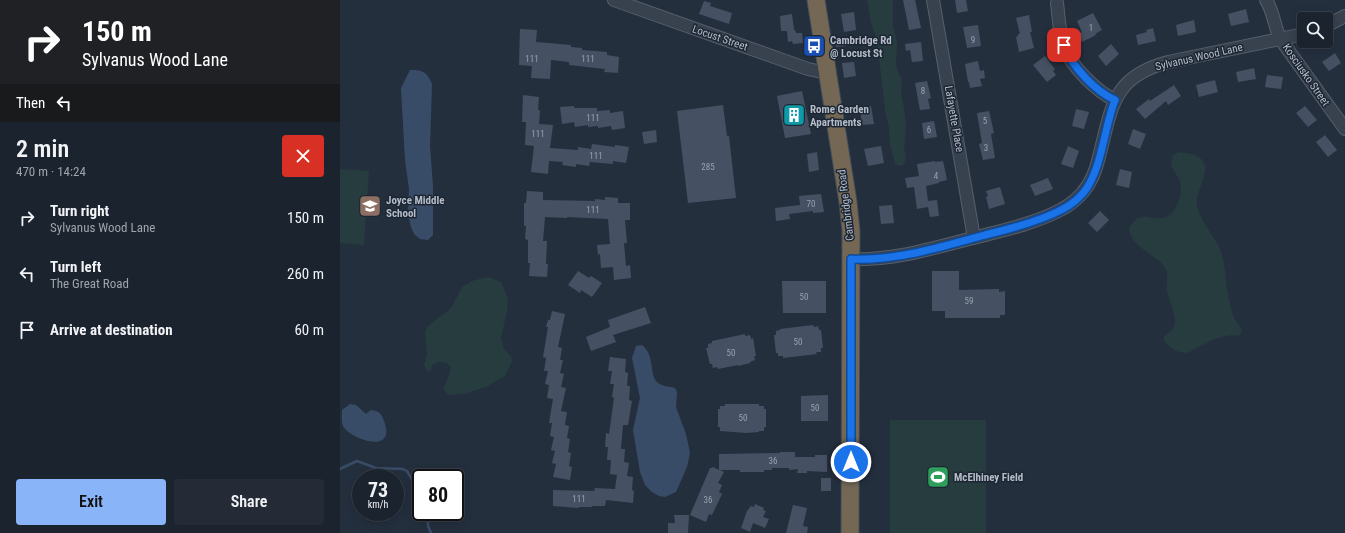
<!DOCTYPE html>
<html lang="en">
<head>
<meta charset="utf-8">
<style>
  body { margin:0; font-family:"Roboto Condensed",sans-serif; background:#242b36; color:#f1f3f6; height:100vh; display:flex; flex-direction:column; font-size:15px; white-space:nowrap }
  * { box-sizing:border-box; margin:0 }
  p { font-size:13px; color:#a0a4aa }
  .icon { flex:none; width:22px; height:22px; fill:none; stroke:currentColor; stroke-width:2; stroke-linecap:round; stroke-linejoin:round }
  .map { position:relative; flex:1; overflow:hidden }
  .side { display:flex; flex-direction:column; background:#1b232e; width:340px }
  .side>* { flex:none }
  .top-card { background:#202124; color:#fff; overflow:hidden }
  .tools { position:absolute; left:957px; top:12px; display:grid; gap:8px }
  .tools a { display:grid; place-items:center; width:36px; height:36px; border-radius:4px; background:#1b232e; box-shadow:0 2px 10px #0003,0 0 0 1px #39404a; font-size:20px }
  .speed { position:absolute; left:12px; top:469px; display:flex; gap:8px; font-size:20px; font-weight:700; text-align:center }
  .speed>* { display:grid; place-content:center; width:52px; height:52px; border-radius:50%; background:#1b232e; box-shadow:0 2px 10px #0003,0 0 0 1px #39404a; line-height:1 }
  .speed small { font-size:10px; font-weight:400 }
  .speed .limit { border:2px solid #111; border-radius:6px; background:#fff; color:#111 }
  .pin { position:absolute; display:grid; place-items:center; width:34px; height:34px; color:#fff; margin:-17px; border-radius:8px; box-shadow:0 2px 6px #0006 }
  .me { position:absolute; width:44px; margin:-22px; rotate:0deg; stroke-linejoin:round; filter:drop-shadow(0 0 3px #0008) }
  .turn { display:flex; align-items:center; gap:14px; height:84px; padding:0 16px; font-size:18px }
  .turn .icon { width:52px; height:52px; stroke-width:2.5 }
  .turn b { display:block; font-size:28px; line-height:34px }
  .then { display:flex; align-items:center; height:38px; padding:0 16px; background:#0003; gap:8px; font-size:15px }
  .round { display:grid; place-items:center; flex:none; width:42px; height:42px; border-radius:4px; background:#242b36 }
  .headline { display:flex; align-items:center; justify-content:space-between; height:68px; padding:0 16px }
  h1 { font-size:24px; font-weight:600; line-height:30px }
  .primary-button { display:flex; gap:8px; margin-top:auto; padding:8px 16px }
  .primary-button a { flex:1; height:46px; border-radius:4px; background:#8ab4f8; color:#111; font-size:16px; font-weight:600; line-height:46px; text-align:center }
  .primary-button a+a { background:#242b36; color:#f1f3f6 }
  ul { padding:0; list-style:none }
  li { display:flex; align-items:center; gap:12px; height:56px; padding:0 16px }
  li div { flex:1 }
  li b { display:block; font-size:15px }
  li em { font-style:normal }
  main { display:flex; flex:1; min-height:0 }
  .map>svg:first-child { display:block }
  .green { fill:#263c3f }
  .water { fill:#394c67 }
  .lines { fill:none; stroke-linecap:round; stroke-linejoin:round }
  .stream { stroke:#394c67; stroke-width:2.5 }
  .building { fill:#455162 }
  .minor-casing { stroke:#565f6c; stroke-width:14 }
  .highway-casing { stroke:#434c59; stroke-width:19 }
  .minor { stroke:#38414e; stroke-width:12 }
  .highway { stroke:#746855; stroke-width:17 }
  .route-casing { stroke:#114b97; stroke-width:10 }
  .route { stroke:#1a73e8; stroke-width:7 }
  .labels { text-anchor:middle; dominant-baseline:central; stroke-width:3; stroke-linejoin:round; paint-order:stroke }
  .number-label { font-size:9px; fill:#98a1af }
  .street-label { font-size:11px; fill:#b4bcc9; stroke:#1d2633 }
  .poi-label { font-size:11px; font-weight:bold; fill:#b4bcc9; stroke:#1d2633; text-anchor:start }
</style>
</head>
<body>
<main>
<section class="side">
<div class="top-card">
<div class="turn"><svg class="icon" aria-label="right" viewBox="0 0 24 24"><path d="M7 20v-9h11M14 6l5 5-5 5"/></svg><div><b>150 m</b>Sylvanus Wood Lane</div></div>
<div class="then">Then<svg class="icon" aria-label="left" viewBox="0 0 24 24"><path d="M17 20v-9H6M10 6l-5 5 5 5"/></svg></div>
</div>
<div class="headline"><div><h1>2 min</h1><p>470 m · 14:24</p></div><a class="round" style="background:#d93025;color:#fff"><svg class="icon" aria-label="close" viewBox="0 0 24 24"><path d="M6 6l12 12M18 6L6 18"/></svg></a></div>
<ul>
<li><svg class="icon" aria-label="right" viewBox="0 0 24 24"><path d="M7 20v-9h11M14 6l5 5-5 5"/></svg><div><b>Turn right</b><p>Sylvanus Wood Lane</p></div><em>150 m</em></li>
<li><svg class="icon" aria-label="left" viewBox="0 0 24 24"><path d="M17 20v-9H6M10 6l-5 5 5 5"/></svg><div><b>Turn left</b><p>The Great Road</p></div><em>260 m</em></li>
<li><svg class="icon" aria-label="arrive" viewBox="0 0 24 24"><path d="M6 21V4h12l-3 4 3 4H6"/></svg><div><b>Arrive at destination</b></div><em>60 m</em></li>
</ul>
<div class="primary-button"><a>Exit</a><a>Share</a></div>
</section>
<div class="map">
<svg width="1005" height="533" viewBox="0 0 1005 533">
  <rect width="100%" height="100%" fill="#242f3e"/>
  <path class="green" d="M527,0H553V25L557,42L556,63L557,70L562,79L561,94L564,108L566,127L564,147L566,158L564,164L561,166L555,164L550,144L549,128L545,110L537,40L531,23Z
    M839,152C848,153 861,154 865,165C868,173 855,194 857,206C860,222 876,237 881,252C886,266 885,280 888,294C889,301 891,309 893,315C895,321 900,325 902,331L899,336C881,332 863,346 847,353C837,353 827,347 823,338C826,333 832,332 834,327C838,315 829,303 827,291C826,285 828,278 827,272C826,270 824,266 822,264C812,253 791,246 789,229C792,223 795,218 802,217C808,215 814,220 823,218C837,214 843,195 840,182C838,176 834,171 831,166L833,155Z
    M0,169L29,171L24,245L0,243Z
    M149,277L161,282L168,298L167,311L161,338L164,349L171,356L172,361L165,376L148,386L125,394L108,395L103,389C106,382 110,375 111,368L107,363L99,362L92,365L91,370L88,372L84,365L87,355L85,332L88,326L111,308L122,287L132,281L143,278Z
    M550,420H646V533H550Z"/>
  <path class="water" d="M70,70C83,70 87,72 92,84L90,146L93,186V235L88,240L80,239L74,234L71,227L68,215L69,189L65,160L61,88Z
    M302,345C317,357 307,378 320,384C324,387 330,386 335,388L337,392L336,407L346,434L350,453L347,467L336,492L325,497L319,496L312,492L305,485L300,472L293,430L300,398L292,358L296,346Z
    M10,404L16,405L26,414L31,410C39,411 41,413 44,421C57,455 11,440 3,426C1,421 2,415 2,410Z"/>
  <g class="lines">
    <path class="stream" d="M0,469L17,461L36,468L63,469L67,471L74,483L81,486
      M88,512V526L91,533"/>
  </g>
  <path class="building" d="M563,0H575L581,28L569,30Z
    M615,0H626L628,11L617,13Z
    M364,1L371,3L370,6L392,13L389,24L359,14Z
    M906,9L909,22L891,26L888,14Z
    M514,12L516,30L504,32L501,14Z
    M753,13L762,30L755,34L756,35L742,42L738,34L742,32L737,21Z
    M452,14L454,30H455L456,33H462L463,43L453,44L452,41L448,42L447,31H441L440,16Z
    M689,15L692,32H690L694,48L679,52L676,37L678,36V34H680L676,18Z
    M854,20L856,32L838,36L836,25Z
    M638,25L641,46L627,48L623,27Z
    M813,28L816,41L798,45L796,35L807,32L806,30Z
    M180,29L197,30L196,42L231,45V47L242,48V50L267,52V55L279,57L278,73L264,72L265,69L229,65V62L211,60L210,79L191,78L192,66L179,65Z
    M504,38L506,46L496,47L495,39Z
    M581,42L583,61L572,62L570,50L566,51L565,44Z
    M771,44L779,54L766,66L758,56Z
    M995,53L1001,63L989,71L982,62Z
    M705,56L715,69L713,71L716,75L707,82L693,65Z
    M638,61L640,71L644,70L645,78L640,79L642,86L630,88L629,82H628L625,64Z
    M514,62L516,76L504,78L502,63Z
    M914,68L916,79L898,82L896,72Z
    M927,75L943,77L941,89L925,87Z
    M875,80L878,92L859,97L856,85Z
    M587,81L591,98L588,99L590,109L580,110L575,83Z
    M834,85L841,96L828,105L826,101L805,119L796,109L809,99L810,101Z
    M462,91L471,134L445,138L437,96Z
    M183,95L199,97L198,110H200L199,124L213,125L210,148L238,150V147L251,149L252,144L275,147V145L289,147L286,163L273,161V164L250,162L249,166L236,164V167L222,165L223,162L209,161L208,174L191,172L194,146L185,145L186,122H182Z
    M383,105L387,136H389L396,198L348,203L337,111Z
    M234,106V108H257V111L270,110V113L283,111L285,128L272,130L271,126L258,128V126L248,127V125L235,127L234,122L222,124L220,107Z
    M531,106L534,124L522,125L520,108Z
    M965,106L977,120L968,127L956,113Z
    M736,109L749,112L744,129L732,126Z
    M649,111L654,133L651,134L655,158L643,160L639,144L642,143L637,113Z
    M594,121L597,137L584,139L582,123Z
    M793,129L806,134L800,149L788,144Z
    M316,130L317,142L304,144L302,132Z
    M985,135L997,150L988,157L976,142Z
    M541,146L544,163L528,166L524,149Z
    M728,146L739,151L733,168L721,164Z
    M477,152L479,170L469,172L467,154Z
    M595,161V162L603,161L607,180L599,182V183L586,186L588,201L597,200L599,216L590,217L588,207L577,209L574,187L567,188L565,178L579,176L577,164Z
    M780,169L792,172L789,188L776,185Z
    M708,178L713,189L695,196L690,185Z
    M660,187L665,204L649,209L646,197L648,196L646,191Z
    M187,191L203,192V200L255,201V199L265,200V197L278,198V203H290V220H285L287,243H284L286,266L290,265L291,278L274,280L273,267L261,268L260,254L258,255L257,245L270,244L268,219L227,217V218L205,217L203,241H207L206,264H208L207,277L189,276L190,263H188V240L185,239L186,226H184V203H186Z
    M481,194L484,212L473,213V211L449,214L450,219L436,221L435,208L460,205L459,196Z
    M552,205L554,223L541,224L539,206Z
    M760,211L769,220L757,232L748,223Z
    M238,271L249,278L251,276L262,283L252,297L241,290L240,293L228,285Z
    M592,271H619V290L659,289V292L665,291V315H660V318H605V311H592Z
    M442,281H486V313H443Z
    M305,307L311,323L273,335L276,342L251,351L246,337L270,327L268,320Z
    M212,311L225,314L218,347L222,348L220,360H223L220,373L224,374L221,387L226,388L221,411L227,412L225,425L229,426L227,438L230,439L228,452L231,453L229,466L232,467L230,480L213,477L216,464L212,463L215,451L211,450L214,437L210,436L212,423H209L213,399L207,398L209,385L205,384L208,371H204L206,358L203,357L208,327H206L208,320H210Z
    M473,325L474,327L478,326L479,330H481L483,348H481V352H476L477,354L443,358V356H438V353H436L434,335H436V331L440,330V329Z
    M405,334V336L410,335L411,339L413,338L416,356H414L415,360L410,362V363L398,366V365L378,369L377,367L373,368L372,364H370L366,348H368V344L372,343V341Z
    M270,357L286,359L285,372L288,373L287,386H290L289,400L292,401L288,425H283L281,449H285L284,462L289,463L287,476L293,477L292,490L294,491L293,503L266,500L265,506H252V507H239V508L213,506V490L254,491L255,488L275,489L277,475L270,474L271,460H267L268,447H265L266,433L269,434L274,398L272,397L274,384H270L272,371H268Z
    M488,395V421H461V396Z
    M385,404H419V406H424V409H426V427H424V431H419V432L406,433L380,431V427H378V409H380V406H385Z
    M440,452H455V457H475V455H487V472L467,471V473H457L458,469L449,470V468H432V470H424V472H400V470H380L384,472L378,483L382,485L379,492L382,494L372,515L369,514L366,522L350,515L370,468H372L373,467L379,470V454L440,453Z
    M481,478H491V491H481Z
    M415,504L424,508L423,510L426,511L423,517L429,519L425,528L413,523L410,532L401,528L407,511L411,506L414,507Z
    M453,505L467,508L463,526L468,527L467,533H446Z
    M334,515H349L348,533H328V523H335Z"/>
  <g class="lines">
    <g class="minor-casing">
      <path id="minor" d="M274,0L468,69L487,73
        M593,0L634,238
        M926,0C934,12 934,27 941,40L1005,129
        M717,3C719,18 719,33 724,47C731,66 757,92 775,100
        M986,26L1005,16
        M511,259C553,261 593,248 633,238C661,231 697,223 722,209C730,205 737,199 743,192C752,182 756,170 759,157C772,107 772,77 828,62L964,34"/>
    </g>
    <g class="highway-casing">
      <path id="highway" d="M476,0L508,202L511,231L510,533"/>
    </g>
    <use href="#minor" class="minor"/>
    <use href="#highway" class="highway"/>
  </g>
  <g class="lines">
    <g class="route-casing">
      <path id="route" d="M511,462V259C556,261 602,247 645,235C670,229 701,221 723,209C731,205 738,199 744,192C762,169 764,128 775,100C755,91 732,67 724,45"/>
    </g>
    <use href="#route" class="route"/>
  </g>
  <defs>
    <g id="bus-square" transform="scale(1.15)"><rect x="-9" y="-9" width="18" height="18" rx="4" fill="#1a4fb4" stroke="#1d2633"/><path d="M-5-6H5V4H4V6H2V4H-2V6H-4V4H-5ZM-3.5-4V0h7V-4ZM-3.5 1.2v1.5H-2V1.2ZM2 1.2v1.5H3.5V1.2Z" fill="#fff"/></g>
    <g id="building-square" transform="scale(1.15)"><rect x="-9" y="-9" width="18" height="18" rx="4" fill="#0f9aa8" stroke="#1d2633"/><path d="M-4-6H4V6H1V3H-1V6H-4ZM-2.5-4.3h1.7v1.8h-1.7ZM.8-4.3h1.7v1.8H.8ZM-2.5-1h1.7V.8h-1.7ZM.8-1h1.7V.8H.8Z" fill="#fff"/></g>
    <g id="school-square" transform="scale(1.15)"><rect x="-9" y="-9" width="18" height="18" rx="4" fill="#8d6e63" stroke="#1d2633"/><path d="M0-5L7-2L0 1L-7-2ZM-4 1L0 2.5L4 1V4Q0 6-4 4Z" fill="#fff"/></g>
    <g id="stadium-square" transform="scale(1.15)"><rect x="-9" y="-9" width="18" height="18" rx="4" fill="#2e9e5b" stroke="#1d2633"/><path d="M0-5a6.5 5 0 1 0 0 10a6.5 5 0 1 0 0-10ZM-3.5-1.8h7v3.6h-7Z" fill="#fff"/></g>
  </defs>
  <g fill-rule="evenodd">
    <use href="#bus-square" x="474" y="46"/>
    <use href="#building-square" x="454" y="115"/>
    <use href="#school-square" x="30" y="206"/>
    <use href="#stadium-square" x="598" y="477"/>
  </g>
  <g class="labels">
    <g class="number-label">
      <text x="751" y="28">1</text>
      <text x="633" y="40">9</text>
      <text x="192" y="59">111</text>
      <text x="248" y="59">111</text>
      <text x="583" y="91">8</text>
      <text x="253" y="118">111</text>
      <text x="645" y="121">5</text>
      <text x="589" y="130">6</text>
      <text x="198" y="134">111</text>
      <text x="646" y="148">3</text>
      <text x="256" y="156">111</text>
      <text x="368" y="167">285</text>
      <text x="596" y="176">4</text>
      <text x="471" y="204">70</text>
      <text x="253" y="210">111</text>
      <text x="464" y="297">50</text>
      <text x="629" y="301">59</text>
      <text x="458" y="342">50</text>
      <text x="391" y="353">50</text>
      <text x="475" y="408">50</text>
      <text x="403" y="418">50</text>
      <text x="433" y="461">36</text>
      <text x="239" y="499">111</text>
      <text x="368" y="500">36</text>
    </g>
    <g class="street-label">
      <text transform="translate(380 38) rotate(19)">Locust Street</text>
      <text transform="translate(859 57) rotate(-13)">Sylvanus Wood Lane</text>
      <text transform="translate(966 75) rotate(55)">Kosciusko Street</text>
      <text transform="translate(614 119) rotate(80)">Lafayette Place</text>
      <text transform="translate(506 205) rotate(-97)">Cambridge Road</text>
    </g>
    <g class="poi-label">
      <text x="490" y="40">Cambridge Rd<tspan x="490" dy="13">@ Locust St</tspan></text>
      <text x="470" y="109">Rome Garden<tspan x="470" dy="13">Apartments</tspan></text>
      <text x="46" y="200">Joyce Middle<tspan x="46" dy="13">School</tspan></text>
      <text x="614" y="477">McElhiney Field</text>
    </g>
  </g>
</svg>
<div class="tools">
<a><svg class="icon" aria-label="search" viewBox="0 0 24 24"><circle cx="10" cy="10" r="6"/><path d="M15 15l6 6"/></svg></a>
</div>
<div class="speed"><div>73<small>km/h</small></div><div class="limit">80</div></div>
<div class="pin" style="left:724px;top:45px;background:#d93025"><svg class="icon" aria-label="arrive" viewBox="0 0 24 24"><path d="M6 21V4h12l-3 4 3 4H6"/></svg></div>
<svg class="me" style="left:511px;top:462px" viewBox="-20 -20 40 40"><circle r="17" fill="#1a73e8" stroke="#fff" stroke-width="3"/><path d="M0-11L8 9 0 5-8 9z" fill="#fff"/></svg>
</div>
</main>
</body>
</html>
